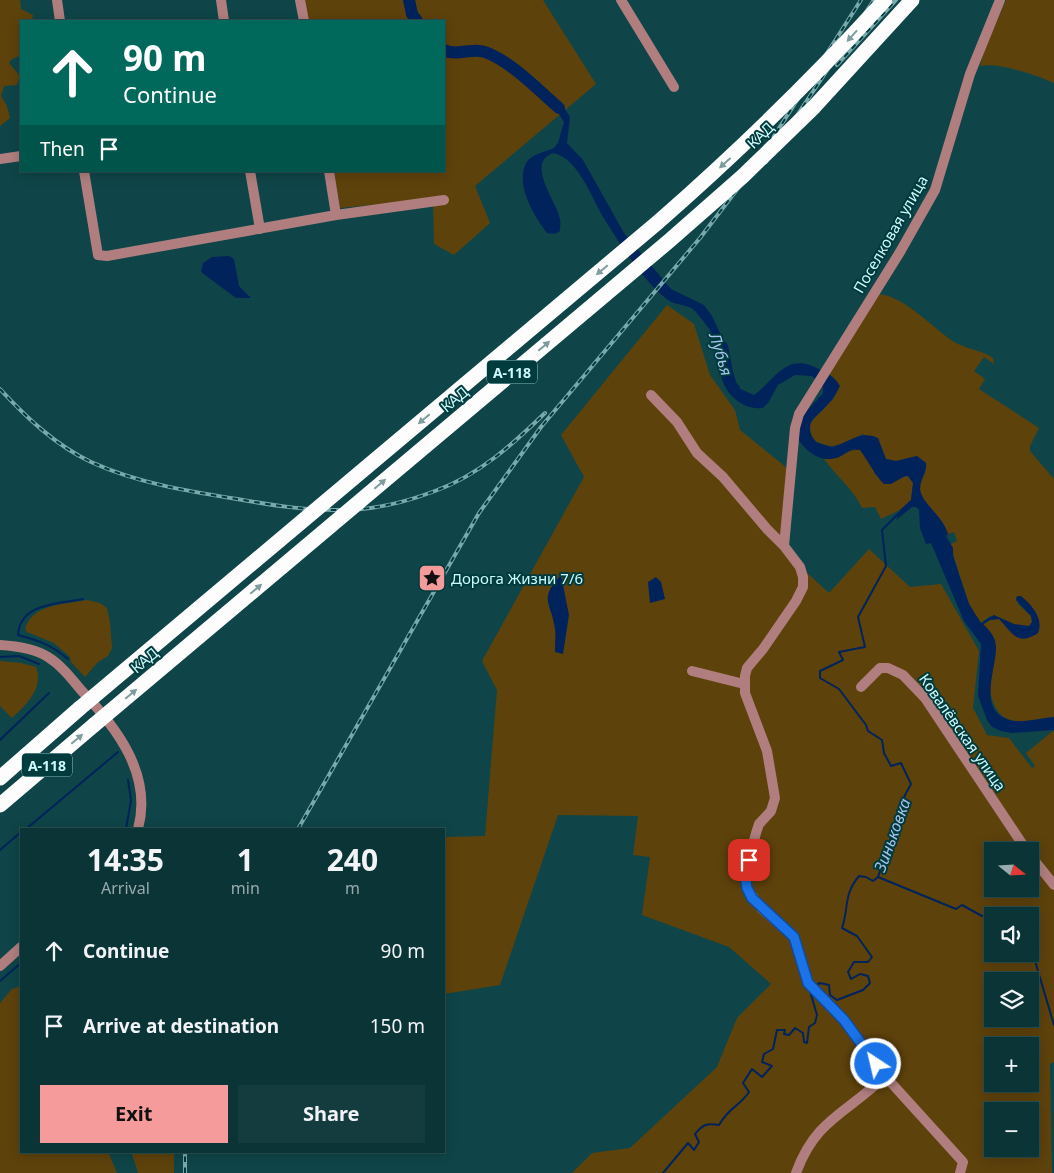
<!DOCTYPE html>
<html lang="en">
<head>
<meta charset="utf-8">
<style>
  body { margin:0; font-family:"Noto Sans",sans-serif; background:#143c3e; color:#f1f3f6; height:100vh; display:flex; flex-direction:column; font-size:19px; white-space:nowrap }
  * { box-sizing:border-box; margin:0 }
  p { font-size:16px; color:#9aaaad }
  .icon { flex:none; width:28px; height:28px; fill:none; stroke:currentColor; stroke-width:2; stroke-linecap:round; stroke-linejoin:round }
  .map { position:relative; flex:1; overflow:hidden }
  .drawer { position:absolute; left:20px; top:828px; width:425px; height:325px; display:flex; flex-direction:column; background:#0b3436; border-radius:0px; box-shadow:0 2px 12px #0003,0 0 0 1px #2b4f51 }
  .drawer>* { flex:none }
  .hud { position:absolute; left:20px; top:20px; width:425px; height:152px; border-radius:0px; box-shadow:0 2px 12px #0003,0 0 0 1px #2b4f51; background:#00695c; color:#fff; overflow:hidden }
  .needle { width:32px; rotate:108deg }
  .tools { position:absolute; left:984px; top:842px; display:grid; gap:10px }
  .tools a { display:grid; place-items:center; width:55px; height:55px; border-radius:0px; background:#0b3436; box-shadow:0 2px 12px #0003,0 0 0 1px #2b4f51; font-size:25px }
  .pin { position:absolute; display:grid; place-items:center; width:42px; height:42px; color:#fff; margin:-21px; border-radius:10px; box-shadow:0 2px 8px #0006 }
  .me { position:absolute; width:55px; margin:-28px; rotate:325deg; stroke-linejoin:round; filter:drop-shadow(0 0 4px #0008) }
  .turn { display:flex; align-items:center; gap:18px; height:105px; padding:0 20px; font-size:22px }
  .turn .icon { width:65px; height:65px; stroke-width:2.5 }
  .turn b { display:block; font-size:35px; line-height:42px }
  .then { display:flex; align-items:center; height:48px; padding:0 20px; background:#0003; gap:10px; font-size:19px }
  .eta { display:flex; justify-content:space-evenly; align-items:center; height:85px; text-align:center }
  .eta b { font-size:30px; font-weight:700; line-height:35px }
  .action { display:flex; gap:10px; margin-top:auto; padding:10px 20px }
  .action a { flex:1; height:58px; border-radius:0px; background:#f59b9c; color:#111; font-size:20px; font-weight:700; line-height:58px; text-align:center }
  .action a+a { background:#143c3e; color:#f1f3f6 }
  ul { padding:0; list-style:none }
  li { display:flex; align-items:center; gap:15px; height:75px; padding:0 20px }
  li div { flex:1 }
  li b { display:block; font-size:19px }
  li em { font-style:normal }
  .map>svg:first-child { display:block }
  .green { fill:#5e420c; fill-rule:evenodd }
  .water { fill:#00235c }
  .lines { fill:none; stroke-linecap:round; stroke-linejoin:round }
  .stream { stroke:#00235c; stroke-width:2 }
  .river { stroke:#00235c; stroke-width:12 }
  .minor { stroke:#b07e7e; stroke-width:10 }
  .highway { stroke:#fdfdfd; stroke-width:15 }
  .rail-casing { stroke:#79a9ac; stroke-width:4 }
  .rail { stroke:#003b3d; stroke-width:2; stroke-dasharray:5.5; stroke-linecap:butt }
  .highway-bridge { stroke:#fdfdfd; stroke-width:15 }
  .oneway { fill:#7e9c9d }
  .route-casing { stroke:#114b97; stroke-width:12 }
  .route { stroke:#1a73e8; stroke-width:9 }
  .labels { text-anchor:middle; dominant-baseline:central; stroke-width:4; stroke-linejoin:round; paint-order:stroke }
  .shield { fill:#003b3d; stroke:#90c1c3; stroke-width:1 }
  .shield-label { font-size:14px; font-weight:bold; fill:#cefafc }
  .street-label { font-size:15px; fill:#cefafc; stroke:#003b3d }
  .poi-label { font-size:15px; fill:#cefafc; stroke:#003b3d; text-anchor:start }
  .water-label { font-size:16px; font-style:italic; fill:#a8c3ee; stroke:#003b3d }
</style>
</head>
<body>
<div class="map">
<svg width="1054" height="1173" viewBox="0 0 1054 1173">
  <rect width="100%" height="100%" fill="#0f4548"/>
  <path class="green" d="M0,0H20L21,9L33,15L32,21H21L19,56L12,59L9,63L20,76L17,85L4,86L1,96L7,106L10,118L0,126Z
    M304,0H543L596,84L475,186L490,223L454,255L434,244L433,199L340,208L334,171H444V21H307Z
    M1006,0H1054V83C1037,75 998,62 980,66L984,51Z
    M876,294C901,293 933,328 954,342C966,349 981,350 993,358L994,364L984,357L974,371L985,379L979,389L1039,428L1030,446V451L1054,479V717C1042,718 1028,722 1015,721C980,717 989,655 989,630L983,625L990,620L999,619C1007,627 1013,638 1025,639L1035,615L1032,608L1017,596L1018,604L1031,616L1032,622L1029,626C1015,629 1004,617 990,616L981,623C968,608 962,582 956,563C953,556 954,550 949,545L957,541L954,532L948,534C943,516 921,503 920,489C920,479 927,473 926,463L917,456L896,461L886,459L882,450L863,434C846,443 826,455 811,436L810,423L834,398L833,377L830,375L833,366Z
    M667,305L694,324L710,375L735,410L740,430L787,468L780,548L829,593L869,549L910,587L941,584L979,651L973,708L987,735L1009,738L1032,768L1035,766L1026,753L1054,730V1062L1050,1064L1052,1173H572L592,1153L630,1148L717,1067L737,1018L771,984L729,947L642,915L650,857L633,855L638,816L558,815L500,985L444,994V837L485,836L497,690L482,661L584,477L561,435ZM992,851H1030V889H992ZM992,916H1030V954H992ZM992,981H1030V1019H992ZM992,1046H1030V1084H992ZM992,1111H1030V1149H992Z
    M852,449L860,450C866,457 873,467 875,475L900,478L908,476L913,483L911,500L900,510L881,519L875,507L862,508C854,490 836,476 824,459L839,457Z
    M87,600L100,603L107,608L110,622L112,648L108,656L98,662L85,677L71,662L70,657L54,643L27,632L25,629C33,603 64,605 87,600Z
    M0,661L21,663L36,667C44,688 26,705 12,718L0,706Z
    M21,986V1151H108L117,1173H0V1003L12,989Z
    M134,1151H174V1173H138L132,1154Z"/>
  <path class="water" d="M547,94L563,106L570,117L567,143L583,160L624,233L671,289L704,305L712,316L726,346L727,373L738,388L754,395C776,379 786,351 819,369C828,374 835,377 840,386C837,392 834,398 829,403C818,417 800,422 816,442L832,447C851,442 859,430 878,438L886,459L896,461L917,456L926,463C927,473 920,479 920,489C921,503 943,516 948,534L946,536L953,548V556L969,604L981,623L994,615L1014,624L1029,626L1032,622L1031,616L1016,600L1017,596H1021C1032,605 1044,619 1038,633C1017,647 1012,632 999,619L990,620L983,624C990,631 996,637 996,648C996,671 975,715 1015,721C1027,722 1042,718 1054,717V730L1012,733L1001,731L992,727L987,720L978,696L981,644L964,621L931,543L926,544L920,528L919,510L916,507H912L896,520L900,510L911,500L913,483L908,476H905L891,484H884C874,474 869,462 860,450C851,449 848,452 841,456C823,465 806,453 797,437L802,416L823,393V386L812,376L795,375L778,385L768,403L763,408C751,409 744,406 735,399C715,381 722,359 713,336C710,328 701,319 696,312C690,304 676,306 668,300C642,280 623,248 605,220C592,200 579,158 553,153C525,163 557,202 560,219C561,222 560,227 560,231L555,234L547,233C534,216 515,185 526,163C531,154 545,152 554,148L558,143L564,122L557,111L544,100Z
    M229,256L234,259L239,286L251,298H236L201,272L203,263L212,257Z
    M561,575L569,615L563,654L555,652C555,644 556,636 555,629C551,601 538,600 561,575Z
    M656,577L661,582L665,599L650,603L648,582Z"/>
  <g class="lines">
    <path class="stream" d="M0,657L19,656L39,664
      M68,659C52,645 37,640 18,635C20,603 58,604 83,599
      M0,740L49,693
      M26,829L118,752
      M126,829L131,800L128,780
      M0,850L21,832
      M878,877L956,909L962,905L982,916C991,911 998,909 1007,916
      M1030,944L1054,1025
      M0,981L21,963
      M814,986L820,983L829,985L830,995L837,1000L863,990L870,983L868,976L860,974L851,979L848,972L854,962H868L872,957L857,936L842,928C849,908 843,895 859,876L866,877L873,881L878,877L905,795L911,784L901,763L891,766L884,753L882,740L868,731L866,725L839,689L820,678V671L843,660L839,652L865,647L858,617L886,566L882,530L899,513
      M663,1173L688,1143L694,1150L699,1142L695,1134C703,1124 707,1123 719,1125C730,1106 739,1107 749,1092L743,1083L752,1069L762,1077L772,1066L762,1062L764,1054L773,1049L777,1030H785L784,1034L789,1035L795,1028L803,1033L804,1042L807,1043L809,1027L815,1023L817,1015L810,991"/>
    <path class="river" d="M409,0L412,14L417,21
      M444,50C457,57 472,47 485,52C512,62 537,89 559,108
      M722,347C725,358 727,383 734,389"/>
    <path class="minor" d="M57,0L60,21
      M221,0L224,21
      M300,0L304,21
      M621,0L674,87
      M0,159L21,156
      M84,171L98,255L107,256L336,215L444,200
      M250,171L260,229
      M329,171L336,215
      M651,395L677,422L697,453L723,477L767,529L784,546L800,567L803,577V587L796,601L763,649L747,668L745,676V693L767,751L775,798L771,811L759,824L756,833L745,875L747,889L762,909L794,937L808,983L844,1020L885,1076L963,1162L960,1173
      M784,546L795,428L799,414L900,252L935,190L970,74L1000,0
      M0,645C16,646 34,648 48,657C61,665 71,678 81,690C116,727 153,774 138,829
      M692,671L744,684
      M861,687L880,668H888L903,675L925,698L1027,851
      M1030,855L1054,885
      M0,966L21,947
      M796,1173C816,1118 848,1113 885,1076"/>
    <path class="highway" d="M0,778L80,708
      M0,805L94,725"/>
    <g class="rail-casing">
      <path id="rail" d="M837,65L896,0
        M766,162L874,0
        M0,389C26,417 55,445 91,462C137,483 187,491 237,499C272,505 307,511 342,510C373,510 406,502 435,491C479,475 512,445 545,413
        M298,829L479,513L541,427L700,238L755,166L861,0
        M185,1173V1151"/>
    </g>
    <use href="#rail" class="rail"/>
    <path class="highway-bridge" d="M80,708L657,223C737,153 813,79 885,0
      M94,725L669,241L743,176L814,107L912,0"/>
  </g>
  <defs><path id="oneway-solid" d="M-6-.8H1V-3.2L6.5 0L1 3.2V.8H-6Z" transform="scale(1.25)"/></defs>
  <g class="oneway">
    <use href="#oneway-solid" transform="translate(852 36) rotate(132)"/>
    <use href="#oneway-solid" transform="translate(725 163) rotate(138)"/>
    <use href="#oneway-solid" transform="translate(602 270) rotate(140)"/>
    <use href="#oneway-solid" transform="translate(544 346) rotate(-40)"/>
    <use href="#oneway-solid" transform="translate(424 419) rotate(140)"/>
    <use href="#oneway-solid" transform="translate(380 484) rotate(-40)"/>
    <use href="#oneway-solid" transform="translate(256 589) rotate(-40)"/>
    <use href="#oneway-solid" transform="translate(131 694) rotate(-40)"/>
    <use href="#oneway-solid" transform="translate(77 739) rotate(-40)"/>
  </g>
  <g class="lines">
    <g class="route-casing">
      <path id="route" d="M749,860L745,875L747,888L752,898L794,937L808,983L844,1020L876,1064"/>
    </g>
    <use href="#route" class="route"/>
  </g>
  <defs>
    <g id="sight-square" transform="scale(1.4375)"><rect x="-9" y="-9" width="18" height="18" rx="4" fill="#f59b9c" stroke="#003b3d"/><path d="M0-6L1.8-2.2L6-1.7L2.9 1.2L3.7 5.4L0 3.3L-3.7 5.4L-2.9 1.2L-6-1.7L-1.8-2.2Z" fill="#111"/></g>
  </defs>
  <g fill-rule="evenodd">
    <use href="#sight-square" x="432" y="578"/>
  </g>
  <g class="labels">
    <g class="shield">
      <rect x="487" y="360.5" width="50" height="23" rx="4"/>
      <rect x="22" y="753.5" width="50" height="23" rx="4"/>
    </g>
    <g class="shield-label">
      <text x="512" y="372">А-118</text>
      <text x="47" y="765">А-118</text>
    </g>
    <g class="street-label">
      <text transform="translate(760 135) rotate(-44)">КАД</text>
      <text transform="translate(890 234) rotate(-60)">Поселковая улица</text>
      <text transform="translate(454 399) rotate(-40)">КАД</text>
      <text transform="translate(144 660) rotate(-40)">КАД</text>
      <text transform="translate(963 732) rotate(55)">Ковалёвская улица</text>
    </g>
    <g class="poi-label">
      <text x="451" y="578">Дорога Жизни 7/6</text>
    </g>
    <g class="water-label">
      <text transform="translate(721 354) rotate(73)">Лубья</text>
      <text transform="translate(892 835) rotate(-70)">Зиньковка</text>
    </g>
  </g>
</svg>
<div class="tools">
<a><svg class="needle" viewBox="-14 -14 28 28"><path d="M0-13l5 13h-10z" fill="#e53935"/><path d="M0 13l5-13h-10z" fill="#9aaaad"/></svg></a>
<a><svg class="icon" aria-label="sound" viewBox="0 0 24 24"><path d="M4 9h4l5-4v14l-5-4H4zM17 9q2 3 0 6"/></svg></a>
<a><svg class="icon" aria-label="layers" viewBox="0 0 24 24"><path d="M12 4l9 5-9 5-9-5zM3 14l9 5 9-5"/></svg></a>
<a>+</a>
<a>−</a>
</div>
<div class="pin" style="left:749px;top:860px;background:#d93025"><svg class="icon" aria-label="arrive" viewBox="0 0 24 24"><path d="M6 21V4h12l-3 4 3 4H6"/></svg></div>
<svg class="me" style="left:876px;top:1064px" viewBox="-20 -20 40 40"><circle r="17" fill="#1a73e8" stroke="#fff" stroke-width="3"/><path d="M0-11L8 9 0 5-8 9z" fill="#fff"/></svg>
<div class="hud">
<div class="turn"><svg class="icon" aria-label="ahead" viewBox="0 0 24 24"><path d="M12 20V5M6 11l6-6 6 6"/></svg><div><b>90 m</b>Continue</div></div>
<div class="then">Then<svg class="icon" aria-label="arrive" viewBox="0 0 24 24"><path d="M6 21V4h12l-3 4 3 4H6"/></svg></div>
</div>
<section class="drawer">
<div class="eta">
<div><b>14:35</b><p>Arrival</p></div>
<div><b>1</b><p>min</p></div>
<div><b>240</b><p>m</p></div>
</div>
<ul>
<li><svg class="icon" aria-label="ahead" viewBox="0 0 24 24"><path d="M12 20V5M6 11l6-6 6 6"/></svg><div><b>Continue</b></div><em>90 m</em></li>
<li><svg class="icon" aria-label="arrive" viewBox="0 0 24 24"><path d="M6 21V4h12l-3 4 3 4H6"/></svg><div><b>Arrive at destination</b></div><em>150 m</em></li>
</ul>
<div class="action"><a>Exit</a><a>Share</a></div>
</section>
</div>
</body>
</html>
